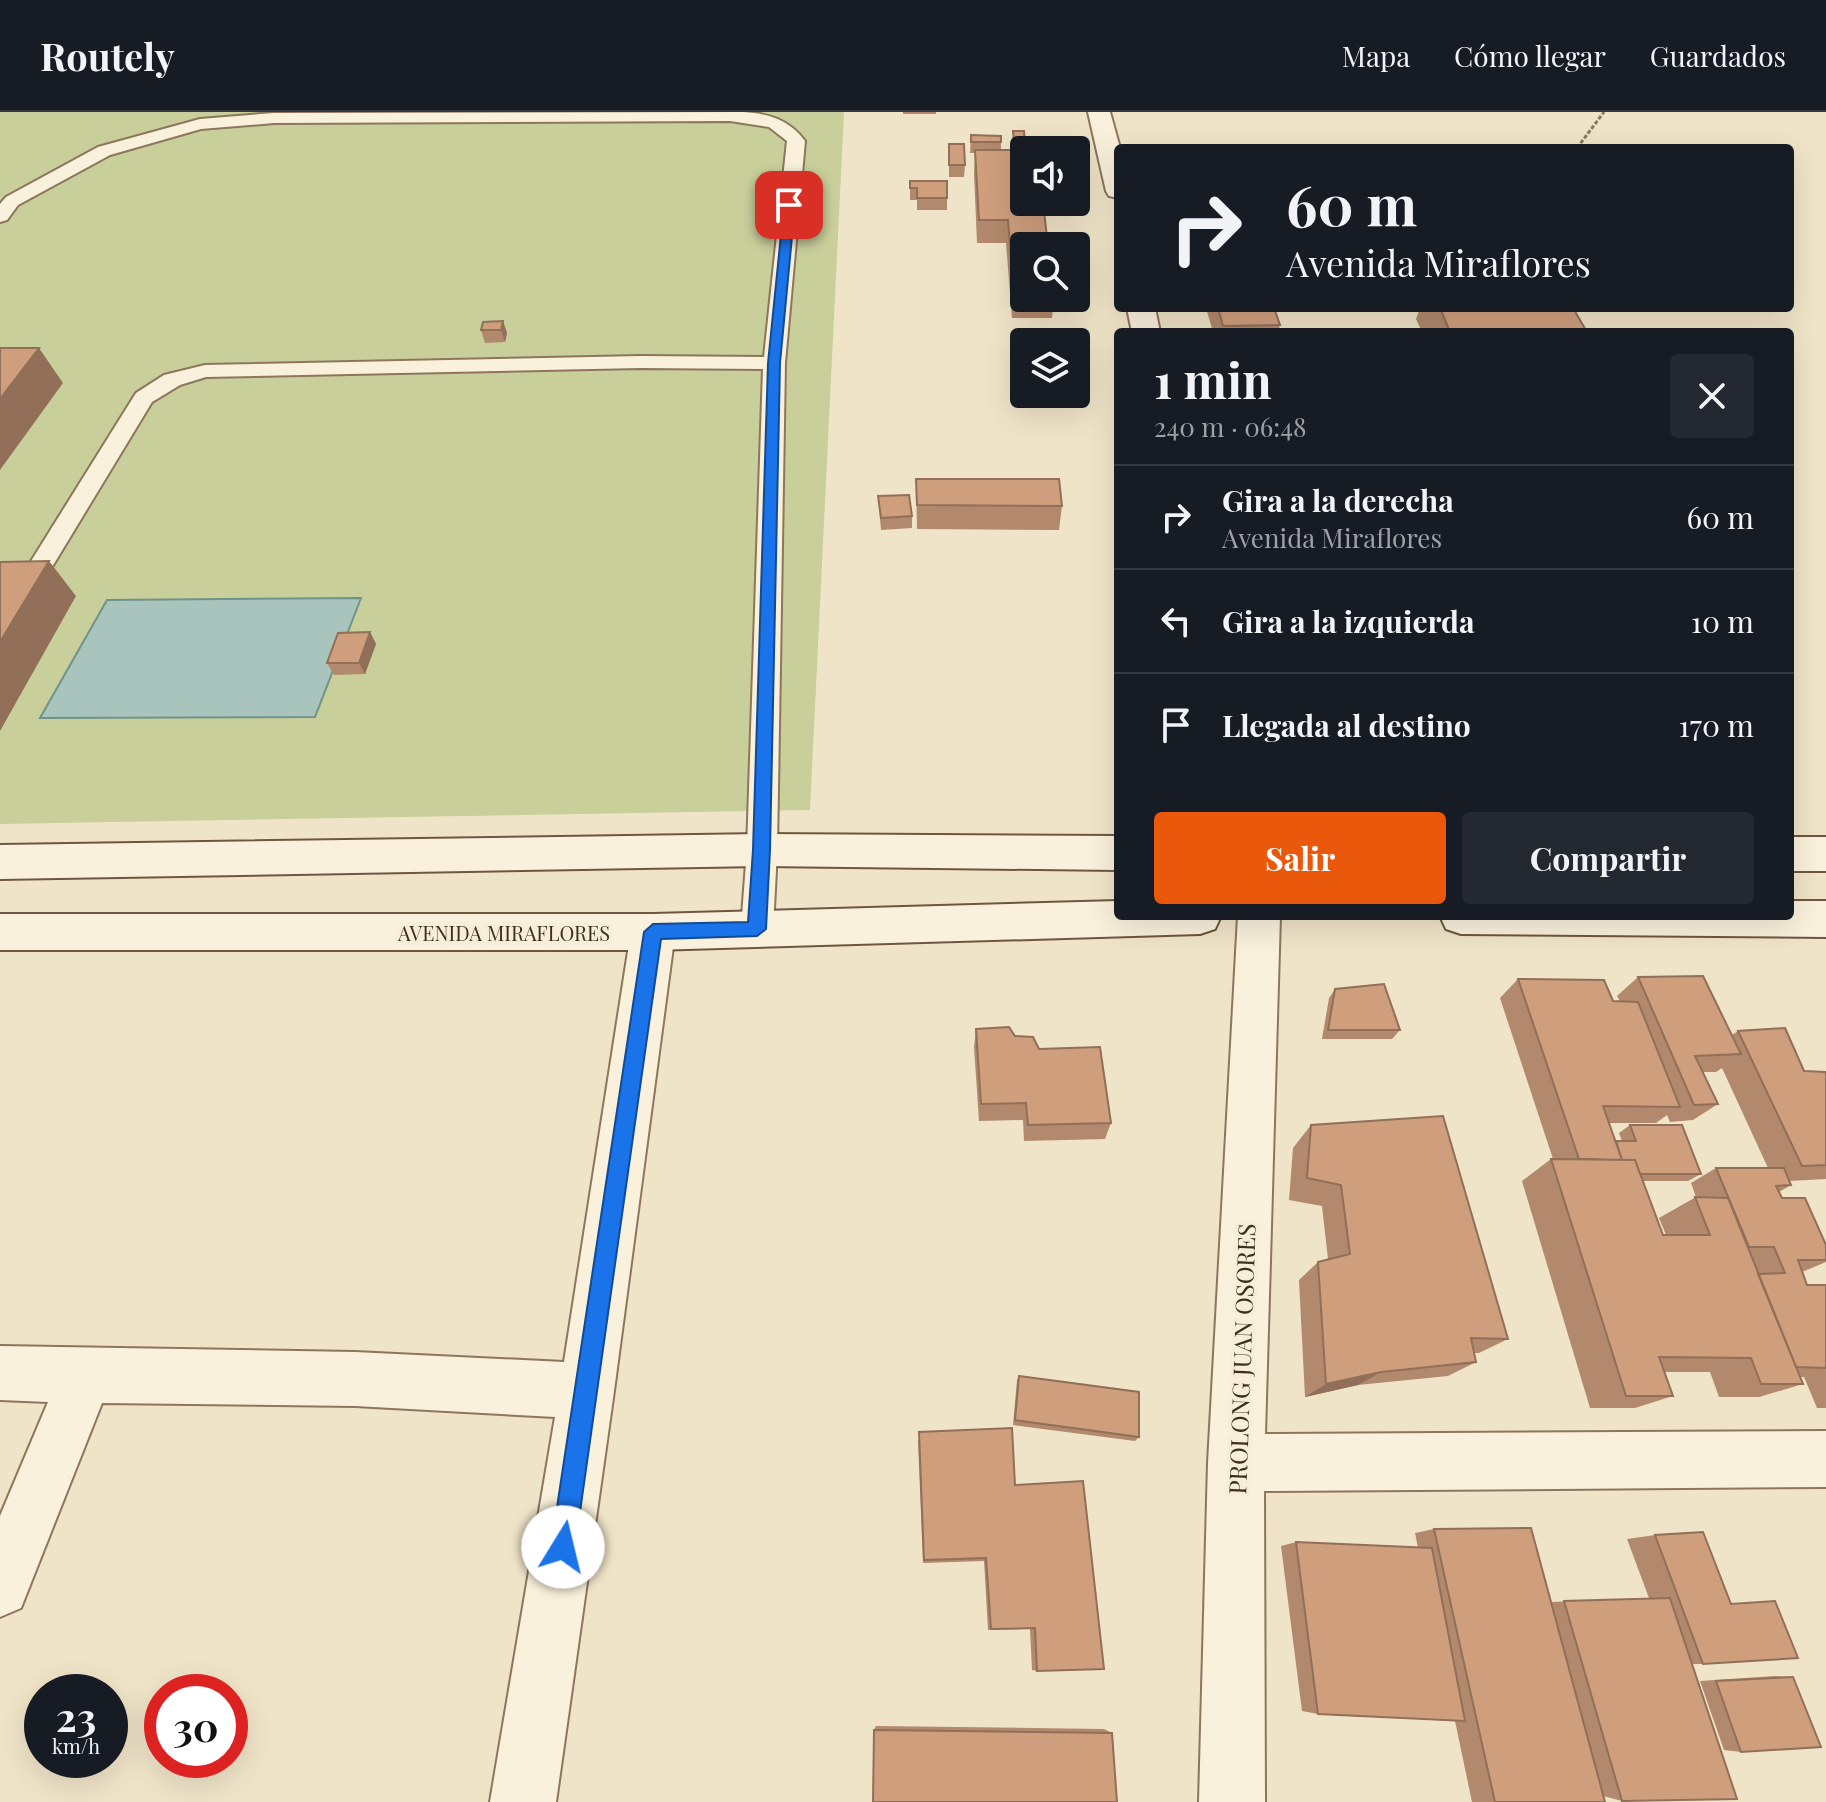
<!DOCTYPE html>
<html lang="es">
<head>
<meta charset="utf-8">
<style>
  body { margin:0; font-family:"Playfair Display",serif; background:#242831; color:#f1f3f6; height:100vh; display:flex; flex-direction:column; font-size:30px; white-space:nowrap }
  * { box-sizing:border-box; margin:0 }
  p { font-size:26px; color:#9ea1a6 }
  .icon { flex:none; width:44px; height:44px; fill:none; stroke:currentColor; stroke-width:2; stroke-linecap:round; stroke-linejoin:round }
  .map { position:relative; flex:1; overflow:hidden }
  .sheet { position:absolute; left:1114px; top:216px; width:680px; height:592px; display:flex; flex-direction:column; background:#171b24; border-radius:8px; box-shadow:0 8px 32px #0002 }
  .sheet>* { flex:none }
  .banner { position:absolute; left:1114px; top:32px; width:680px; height:168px; border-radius:8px; box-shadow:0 8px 32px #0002; background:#171b24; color:#f1f3f6; overflow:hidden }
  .controls { position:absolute; left:1010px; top:24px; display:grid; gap:16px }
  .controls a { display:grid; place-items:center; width:80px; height:80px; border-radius:8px; background:#171b24; box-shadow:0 8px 32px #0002; font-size:40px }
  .speed { position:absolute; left:24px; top:1562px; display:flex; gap:16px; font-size:40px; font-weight:700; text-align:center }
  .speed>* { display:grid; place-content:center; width:104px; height:104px; border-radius:50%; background:#171b24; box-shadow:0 8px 32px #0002; line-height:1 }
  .speed small { font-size:20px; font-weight:400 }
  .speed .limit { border:12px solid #d22; background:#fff; color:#111 }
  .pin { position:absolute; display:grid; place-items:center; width:68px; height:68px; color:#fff; margin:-34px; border-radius:16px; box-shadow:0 4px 12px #0006 }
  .me { position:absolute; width:88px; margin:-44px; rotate:9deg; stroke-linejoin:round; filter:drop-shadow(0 0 6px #0008) }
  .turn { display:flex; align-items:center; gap:28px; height:168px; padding:0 40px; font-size:36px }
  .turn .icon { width:104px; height:104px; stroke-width:2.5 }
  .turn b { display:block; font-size:56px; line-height:68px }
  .round { display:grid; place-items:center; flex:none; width:84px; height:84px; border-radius:8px; background:#242831 }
  .headline { display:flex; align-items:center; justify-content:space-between; height:136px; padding:0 40px }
  h1 { font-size:48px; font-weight:700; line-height:60px }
  .button { display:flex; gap:16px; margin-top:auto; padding:16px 40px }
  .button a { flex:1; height:92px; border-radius:8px; background:#ea580c; color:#fff; font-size:32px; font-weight:700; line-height:92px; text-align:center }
  .button a+a { background:#242831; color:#f1f3f6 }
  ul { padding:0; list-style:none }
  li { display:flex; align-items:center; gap:24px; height:104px; padding:0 40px; border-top:2px solid #363941 }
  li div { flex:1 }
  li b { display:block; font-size:30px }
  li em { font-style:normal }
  header { display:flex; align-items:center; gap:48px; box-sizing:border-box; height:112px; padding:0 40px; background:#171b24; border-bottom:2px solid #363941 }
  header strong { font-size:38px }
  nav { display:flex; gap:44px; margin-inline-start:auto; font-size:28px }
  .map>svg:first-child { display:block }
  .green { fill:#c9cf9b }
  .water { fill:#a9c4bc; stroke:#6f938a; stroke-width:2 }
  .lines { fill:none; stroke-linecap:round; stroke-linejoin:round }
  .lane-casing { stroke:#8d765c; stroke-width:4 }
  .street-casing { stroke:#8d765c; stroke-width:4 }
  .secondary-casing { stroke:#6f573f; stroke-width:4 }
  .path { stroke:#8d765c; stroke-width:3; stroke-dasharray:4 2; stroke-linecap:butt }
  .lane { fill:#faf1dc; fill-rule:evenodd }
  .street { fill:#faf1dc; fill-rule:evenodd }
  .secondary { fill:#faf1dc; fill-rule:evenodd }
  .wall { fill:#b2896c; fill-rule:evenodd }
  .shaded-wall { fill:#916f58 }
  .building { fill:#cf9f7d; stroke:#916f58; stroke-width:2 }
  .route { fill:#1a73e8; stroke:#114b97; stroke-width:2 }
  .labels { text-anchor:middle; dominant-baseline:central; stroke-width:8; stroke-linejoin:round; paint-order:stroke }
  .street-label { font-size:20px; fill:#3d2e20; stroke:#f7eed8 }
  .near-street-label { font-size:24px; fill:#3d2e20; stroke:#f7eed8 }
</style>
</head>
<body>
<header>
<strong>Routely</strong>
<nav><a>Mapa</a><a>Cómo llegar</a><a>Guardados</a></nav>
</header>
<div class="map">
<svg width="1826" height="1690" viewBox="0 0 1826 1690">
  <rect width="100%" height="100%" fill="#f0e4c8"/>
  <path class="green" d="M0,0H844L810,698L0,712Z"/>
  <path class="water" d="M361,486L315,605L40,606L107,488Z"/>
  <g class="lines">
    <g class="lane-casing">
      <path id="lane" d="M744,0C770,2 789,8 805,29L785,251L777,738L773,817L768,826L757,830L746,826L741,817L747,738L763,257L640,256L206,265L180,273L152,290L49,460H31L28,454L136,281L164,263L205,253L640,244L764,245L787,29L769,15L730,9L274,11L201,17L110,43L18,93L7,108L0,110V92L6,85L98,35L200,7L274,1Z"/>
    </g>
    <g class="street-casing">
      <path id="street" d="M1088,0H1110L1120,36L1118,86L1109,84L1106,79Z
        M1127,196H1155L1160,220H1132Z
        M653,802L668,807L675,820L614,1279L556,1690H490L555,1305L355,1294L102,1291L21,1496L0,1505V1404L48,1290L0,1288V1234L355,1240L564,1250L631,820L638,807Z
        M1238,804H1280L1265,1322L1826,1319V1375L1264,1379L1265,1690H1199L1208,1351Z"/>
    </g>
    <g class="secondary-casing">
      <path id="secondary" d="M762,722L1118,724V758L762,754L0,767V733Z
        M1790,725H1826V759H1790Z
        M1118,789V804H1221L1215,817L1200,822L653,838H0V802H653Z
        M1790,789H1826V825L1461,822L1446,817L1440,804H1790Z"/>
    </g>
    <path class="path" d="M1577,36L1604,0"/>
    <use href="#lane" class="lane"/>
    <use href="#street" class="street"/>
    <use href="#secondary" class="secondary"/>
  </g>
  <path class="wall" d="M903,0H936V2H903Z
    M1013,19L1025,31L1024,186H1054L1052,206H1012L1006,131H977L974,62L975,41H970L971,23L1001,30V38H1013Z
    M949,32L965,53L964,65H949Z
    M910,69H947V98H917V88H910Z
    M1206,196H1274L1280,213L1278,220H1213Z
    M1420,196H1573L1587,220H1422L1416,207Z
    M503,209L507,221L505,230L485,231L481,218Z
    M916,367L1062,394L1059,418L917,417Z
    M878,384L912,404V416L881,418Z
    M370,520L376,532L365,562L334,563L327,551Z
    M1638,865L1732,923L1738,919L1804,959L1826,960V1067L1789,1069L1791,1073L1779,1080L1782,1086L1826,1133V1150L1802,1160L1807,1173H1826V1296H1817L1804,1265H1800L1803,1272L1759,1285H1719L1710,1260H1665L1673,1284L1635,1296H1590L1522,1069L1551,1047H1553L1500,886L1518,867L1613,889H1620L1617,884ZM1722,956L1768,1056H1716L1691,1071L1696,1085L1659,1106L1666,1123H1663L1643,1069H1688L1701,1062L1630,1013L1619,1021L1622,1029H1616L1609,1011H1656L1667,1003L1670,1010L1693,1008L1718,992L1703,960H1716Z
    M1335,877L1400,918L1392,927H1322L1329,886Z
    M976,917L1015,924L1039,937L1111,1011L1105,1027L1024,1029L1023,1008L979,1009L974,935Z
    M1311,1013L1508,1227L1479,1241H1474L1476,1250L1448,1264L1358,1273L1305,1285L1299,1168L1318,1150L1328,1147L1322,1094L1289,1088L1293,1036Z
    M1019,1264L1139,1325L1135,1329L1013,1313L1017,1268Z
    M918,1328L1015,1373L1083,1369L1037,1559L1032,1558L1030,1517L988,1518L984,1449L923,1451Z
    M1434,1417L1551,1490L1649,1486L1627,1427L1655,1423L1703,1552H1692L1622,1689L1603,1684L1605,1690H1472L1455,1609L1318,1602L1302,1599L1281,1434L1296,1430L1418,1436L1415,1421Z
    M1775,1564L1793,1565L1741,1640L1724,1638L1700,1569Z
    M876,1614L1104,1617L1112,1621L874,1618Z"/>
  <path class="shaded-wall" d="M503,209L507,221L505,230L501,218Z
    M39,236L63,271L0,358V287Z
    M49,449L76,484L0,619V530Z
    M370,520L376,532L365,562L359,551Z
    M1381,1260L1358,1273L1305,1285L1326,1272Z"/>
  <path class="building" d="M1013,19H1024L1025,31H1014Z
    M971,23L1001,24V30H971Z
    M949,32H964L965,53H949Z
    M975,38H1024V90H1043L1048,134H1024V182H1014L1008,108H979Z
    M910,69H947V86H917V76H910Z
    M1218,196H1274L1280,213L1223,214Z
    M1440,196H1573L1587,220H1450Z
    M503,209L501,218H481L483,210Z
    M0,236H39L0,287Z
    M916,367H1059L1062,394L917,393Z
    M909,383L912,404L881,406L878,384Z
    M49,449L0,530V450Z
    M370,520L359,551H327L338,521Z
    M1703,864L1741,942L1695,944L1718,992L1694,993L1638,865Z
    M1518,867L1604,868L1613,889L1638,890L1680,995L1603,994L1622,1048L1579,1047Z
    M1384,872L1400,918H1328L1335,877Z
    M1009,915L1015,924L1033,925L1039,937L1100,935L1111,1011L1028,1013L1026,991L981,992L976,917Z
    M1785,916L1804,959L1826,960V1053L1802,1054L1738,919Z
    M1443,1004L1508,1227L1471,1226L1476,1250L1381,1260L1326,1272L1318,1150L1350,1142L1341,1073L1307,1066L1311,1013Z
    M1630,1013H1682L1701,1062H1640L1635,1048H1622L1616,1029H1636Z
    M1551,1047L1635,1048L1663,1123H1710L1695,1085L1728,1086L1803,1272H1761L1751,1246L1659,1245L1673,1284H1626Z
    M1716,1056H1784L1791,1073L1776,1074L1782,1086H1805L1826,1133V1148H1798L1807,1173H1826V1256L1796,1255L1758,1162L1785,1161L1774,1135H1749Z
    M1019,1264L1139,1280V1325L1015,1308Z
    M1012,1316L1015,1373L1083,1369L1104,1557L1037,1559L1035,1516L991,1517L986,1446L924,1448L919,1320Z
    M1531,1416L1605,1690H1495L1434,1417Z
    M1703,1420L1731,1492L1775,1489L1798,1546L1703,1552L1655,1423Z
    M1296,1430L1432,1436L1465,1609L1318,1602Z
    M1670,1486L1737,1687L1622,1689L1564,1489Z
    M1793,1565L1821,1635L1741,1640L1716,1569Z
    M874,1618L1112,1621L1117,1690H873Z"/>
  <path class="route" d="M789,89L795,93L780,251L770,738L766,817L757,824L661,827L575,1435L572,1444L563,1447L554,1444L551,1435L644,820L653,812L748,810L753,738L768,251L784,93Z"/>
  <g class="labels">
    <g class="street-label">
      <text x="504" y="820">AVENIDA MIRAFLORES</text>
    </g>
    <g class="near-street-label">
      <text transform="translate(1241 1247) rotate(-88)">PROLONG JUAN OSORES</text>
    </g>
  </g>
</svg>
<div class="controls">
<a><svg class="icon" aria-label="sound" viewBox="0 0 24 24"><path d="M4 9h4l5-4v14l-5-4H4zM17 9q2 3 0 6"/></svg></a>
<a><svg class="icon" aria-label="search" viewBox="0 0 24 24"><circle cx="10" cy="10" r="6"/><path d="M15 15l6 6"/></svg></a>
<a><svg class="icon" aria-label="layers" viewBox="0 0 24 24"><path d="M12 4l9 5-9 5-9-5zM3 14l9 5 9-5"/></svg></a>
</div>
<div class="speed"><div>23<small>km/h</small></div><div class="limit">30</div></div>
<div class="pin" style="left:789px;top:93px;background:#d93025"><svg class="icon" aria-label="arrive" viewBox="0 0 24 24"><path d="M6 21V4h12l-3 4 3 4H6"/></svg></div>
<svg class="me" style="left:563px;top:1435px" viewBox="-20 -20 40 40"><circle r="19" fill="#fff"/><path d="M0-13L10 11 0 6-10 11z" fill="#1a73e8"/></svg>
<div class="banner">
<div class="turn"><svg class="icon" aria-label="right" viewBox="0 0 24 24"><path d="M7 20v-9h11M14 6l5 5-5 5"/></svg><div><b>60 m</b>Avenida Miraflores</div></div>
</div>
<section class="sheet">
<div class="headline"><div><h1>1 min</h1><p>240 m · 06:48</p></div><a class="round"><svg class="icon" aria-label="close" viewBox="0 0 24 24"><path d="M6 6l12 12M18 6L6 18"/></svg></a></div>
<ul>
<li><svg class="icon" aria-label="right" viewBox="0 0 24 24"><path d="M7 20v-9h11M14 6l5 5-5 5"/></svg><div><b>Gira a la derecha</b><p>Avenida Miraflores</p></div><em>60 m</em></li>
<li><svg class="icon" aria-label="left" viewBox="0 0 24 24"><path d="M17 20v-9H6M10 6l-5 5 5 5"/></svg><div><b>Gira a la izquierda</b></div><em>10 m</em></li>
<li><svg class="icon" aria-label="arrive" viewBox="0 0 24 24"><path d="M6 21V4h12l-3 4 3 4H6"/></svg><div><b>Llegada al destino</b></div><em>170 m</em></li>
</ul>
<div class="button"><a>Salir</a><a>Compartir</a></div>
</section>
</div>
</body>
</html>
